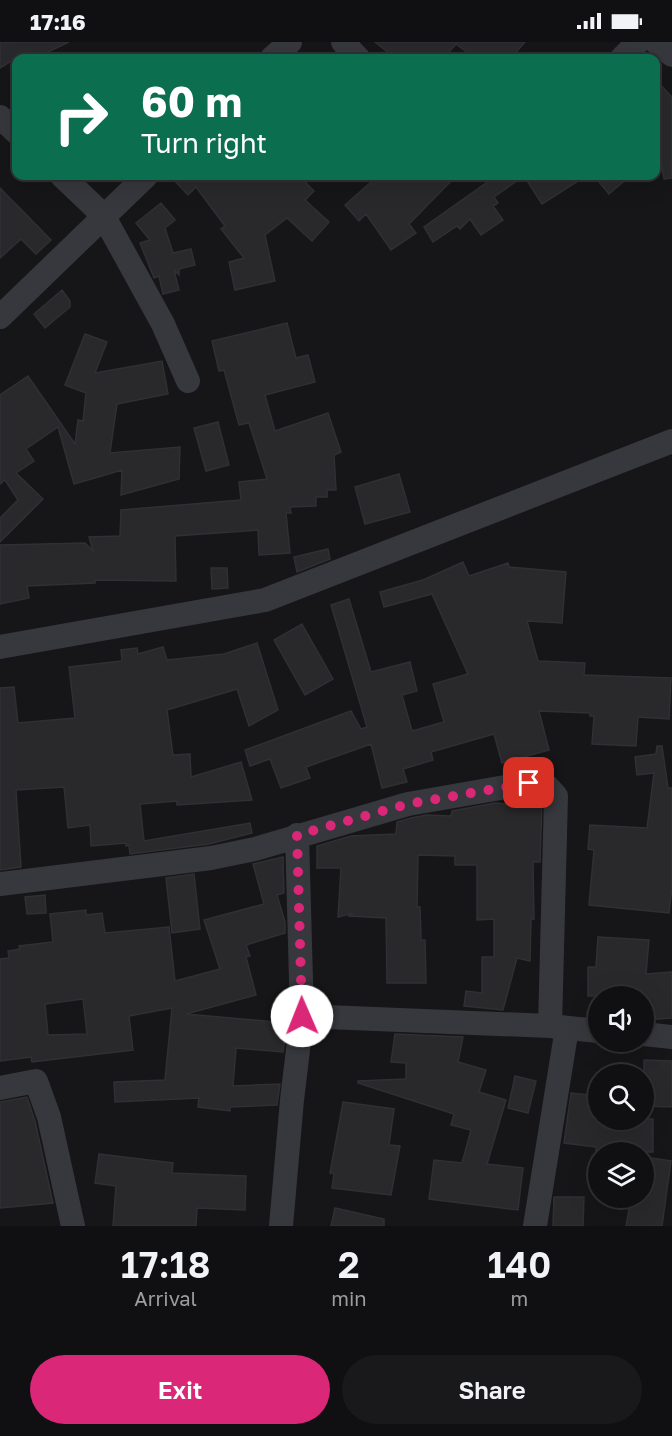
<!DOCTYPE html>
<html lang="en">
<head>
<meta charset="utf-8">
<style>
  body { margin:0; font-family:"Golos Text",sans-serif; background:#19191b; color:#f1f3f6; height:100vh; display:flex; flex-direction:column; font-size:22px; white-space:nowrap }
  * { box-sizing:border-box; margin:0 }
  p { font-size:20px; color:#9c9d9f }
  .icon { flex:none; width:33px; height:33px; fill:none; stroke:currentColor; stroke-width:2; stroke-linecap:round; stroke-linejoin:round }
  .map { position:relative; height:1184px; overflow:hidden }
  .details { display:flex; flex-direction:column; background:#101012; flex:1 }
  .details>* { flex:none }
  .banner { position:absolute; left:12px; top:12px; width:648px; height:126px; border-radius:12px; box-shadow:0 6px 24px #0002,0 0 0 2px #303032; background:#0b6e4f; color:#fff; overflow:hidden }
  .controls { position:absolute; left:588px; top:944px; display:grid; gap:12px }
  .controls a { display:grid; place-items:center; width:66px; height:66px; border-radius:50%; background:#101012; box-shadow:0 6px 24px #0002,0 0 0 2px #303032; font-size:30px }
  .pin { position:absolute; display:grid; place-items:center; width:51px; height:51px; color:#fff; margin:-26px; border-radius:12px; box-shadow:0 3px 9px #0006 }
  .me { position:absolute; width:66px; margin:-33px; rotate:359deg; stroke-linejoin:round; filter:drop-shadow(0 0 4px #0008) }
  .turn { display:flex; align-items:center; gap:21px; height:126px; padding:0 30px; font-size:27px }
  .turn .icon { width:78px; height:78px; stroke-width:2.5 }
  .turn b { display:block; font-size:42px; line-height:51px }
  .eta { display:flex; justify-content:space-evenly; align-items:center; height:102px; text-align:center }
  .eta b { font-size:36px; font-weight:600; line-height:42px }
  .action { display:flex; gap:12px; margin-top:auto; padding:12px 30px }
  .action a { flex:1; height:69px; border-radius:36px; background:#db2777; color:#fff; font-size:24px; font-weight:600; line-height:69px; text-align:center }
  .action a+a { background:#19191b; color:#f1f3f6 }
  .status { display:flex; justify-content:space-between; align-items:center; height:42px; padding:0 30px; background:#101012; direction:ltr }
  .status svg { height:16px; fill:currentColor }
  .map>svg:first-child { display:block }
  .building { fill:#29292c; stroke:#303034; stroke-width:1.5; fill-rule:evenodd }
  .lines { fill:none; stroke-linecap:round; stroke-linejoin:round }
  .minor { stroke:#37383d; stroke-width:24 }
  .route { stroke:#db2777; stroke-width:10; stroke-dasharray:0 18 }
</style>
</head>
<body>
<div class="status"><b>17:16</b><svg viewBox="0 0 49 12"><path d="M0 12V9h3v3zM5 12V6h3v6zM10 12V3h3v9zM15 12V0h3v12zM26 1h20v11H26zM47 4h2v5h-2z"/></svg></div>
<div class="map">
<svg width="672" height="1184" viewBox="0 0 672 1184">
  <rect width="100%" height="100%" fill="#161618"/>
  <path class="building" d="M0,0H69L35,16H16L0,26Z
    M375,0H525L511,16H474L456,2L444,16H395Z
    M656,38L672,55V136L664,137L656,92Z
    M170,134H299L314,149L305,158L329,180L312,199L287,176L265,193L275,239L235,248L229,220L244,216L221,187L225,184L196,145L188,153Z
    M378,134H456L409,182L416,191L391,208L366,172L359,179L345,163Z
    M496,134H586L542,162L524,134L494,155L498,161L493,164L503,178L481,193L470,177L460,187L457,184L433,200L424,185Z
    M594,134H630L609,152Z
    M0,146L51,198L36,212L21,197L0,216Z
    M161,161L175,178L165,186L173,211L191,207L195,223L179,227V233L174,228L179,248L163,252L159,234L154,236L140,201L150,198L136,181Z
    M62,248L70,259V265L45,286L34,272Z
    M287,281L296,316L308,313L315,340L265,353L275,389L328,371L341,410L334,413L336,448H327V455H316V464L290,465L291,471H286L290,511L259,513L258,488L175,494L176,539L95,538V541L27,544L29,556L0,562V503L85,501L93,509L89,495L120,494L121,468L241,458L239,440L267,437L249,381L239,383L224,328L219,329L212,299Z
    M85,292L107,300L95,331L162,319L168,352L117,362L110,411L180,405L179,437L121,453L122,428L74,442L58,385L26,407L34,419L16,431L43,457L0,500V476L18,458L5,438L0,442V353L28,334L75,402L78,378L83,379L86,351L65,343Z
    M218,380L229,423L206,429L194,386Z
    M399,432L410,470L365,482L355,445Z
    M328,507L330,517L297,530L294,515Z
    M463,520L469,534L508,521L509,525L566,530L562,581L527,579L538,619L585,621L584,633L671,636L669,677L638,675L636,704L592,702L594,674H590V671L539,669L549,708L502,721L494,692L431,710L433,718L403,727L407,740L382,746L371,702L306,725L310,736L281,746L270,717L250,724L245,708L351,669L361,687L367,685L331,563L349,557L371,630L410,620L417,649L402,653L412,689L444,680L433,642L468,632L432,552L384,565L380,550L423,538Z
    M211,526H227L228,546L212,547Z
    M302,582L333,637L305,653L274,598Z
    M257,601L278,668L249,684L237,647L167,668L173,713L190,712L191,735L241,720L252,758L177,763V759L140,762L144,799L250,781L252,791L209,802L130,812L129,803L126,804V801L91,804L90,783L68,786L64,745L16,748L21,825L0,828V646L14,645L18,681L75,676L69,625L122,619L121,608L137,606L138,612L163,605L167,618L224,612Z
    M657,704H662L668,746H672V844L669,871L589,863L594,808L588,807L590,783L647,786L654,731L637,733L635,715L656,712Z
    M529,755L539,757L542,759L540,820H533L534,877H531L530,919L517,916L503,968L464,964L466,949L482,951V915H494V877L477,878V823H455V814L418,813L417,865H420L421,898H425L426,941H387L386,876L349,874L353,871L338,875L341,826H317V804L351,794L396,792L397,780L411,776L427,773L451,774L452,769L495,761L507,762L508,759Z
    M283,815L284,851L277,853L285,880V891L246,903L250,914L246,915L256,953L186,972L287,981L283,1010L236,1006L233,1044L280,1042L277,1063L230,1065V1069L198,1065L199,1056L115,1060L114,1040L165,1038L172,966L129,974L133,1008L32,1020L31,1015L0,1019V917L9,916L8,909L20,907L19,904L53,900L50,872L86,868V873L102,871L105,891L169,885L175,939L220,927L204,878L264,862L253,822ZM83,957L87,992L48,993L45,962Z
    M194,832L200,887L172,891L166,836Z
    M45,853L46,871L27,872L25,855Z
    M598,895L649,898L646,932L672,930V976L645,978L644,954H588V925H596Z
    M395,992L463,995L458,1020L486,1028L479,1050L506,1058L487,1122L523,1126L518,1168L429,1157L434,1118L462,1121L471,1088L451,1083L454,1072L358,1041V1039L406,1037V1021L391,1020Z
    M644,1018L672,1019V1065L644,1064Z
    M515,1034L536,1039L528,1071L508,1066Z
    M571,1051L598,1054V1077H653V1110H596V1105L564,1101Z
    M27,1055L35,1079L53,1161L0,1166V1060Z
    M343,1060L394,1067L389,1103L400,1104L391,1153L332,1146L334,1132L330,1131Z
    M99,1112L173,1121L172,1131L246,1134L245,1168L197,1166L196,1184H113L116,1144L95,1141Z
    M644,1115L671,1119L662,1184H626L631,1155H644Z
    M554,1155H584L583,1184H553Z
    M335,1166L384,1177V1184H331Z"/>
  <g class="lines">
    <path class="minor" d="M343,0L358,16
      M656,0L672,13
      M272,16L290,0
      M622,16L638,0
      M0,75L16,90
      M62,134L103,173L163,282L188,339
      M0,275L146,134
      M0,605L265,558L672,399
      M0,842L211,816L255,807L408,762L529,741L546,743L556,754L550,984
      M302,974L550,984L598,989
      M644,992L672,995
      M0,1046L36,1039L49,1075L73,1184
      M281,1184L292,1058L302,974L297,793
      M535,1184L567,986"/>
  </g>
  <g class="lines">
    <path class="route" d="M302,974L297,793L408,762L529,741"/>
  </g>
</svg>
<div class="controls">
<a><svg class="icon" aria-label="sound" viewBox="0 0 24 24"><path d="M4 9h4l5-4v14l-5-4H4zM17 9q2 3 0 6"/></svg></a>
<a><svg class="icon" aria-label="search" viewBox="0 0 24 24"><circle cx="10" cy="10" r="6"/><path d="M15 15l6 6"/></svg></a>
<a><svg class="icon" aria-label="layers" viewBox="0 0 24 24"><path d="M12 4l9 5-9 5-9-5zM3 14l9 5 9-5"/></svg></a>
</div>
<div class="pin" style="left:529px;top:741px;background:#d93025"><svg class="icon" aria-label="arrive" viewBox="0 0 24 24"><path d="M6 21V4h12l-3 4 3 4H6"/></svg></div>
<svg class="me" style="left:302px;top:974px" viewBox="-20 -20 40 40"><circle r="19" fill="#fff"/><path d="M0-13L10 11 0 6-10 11z" fill="#db2777"/></svg>
<div class="banner">
<div class="turn"><svg class="icon" aria-label="right" viewBox="0 0 24 24"><path d="M7 20v-9h11M14 6l5 5-5 5"/></svg><div><b>60 m</b>Turn right</div></div>
</div>
</div>
<section class="details">
<div class="eta">
<div><b>17:18</b><p>Arrival</p></div>
<div><b>2</b><p>min</p></div>
<div><b>140</b><p>m</p></div>
</div>
<div class="action"><a>Exit</a><a>Share</a></div>
</section>
</body>
</html>
